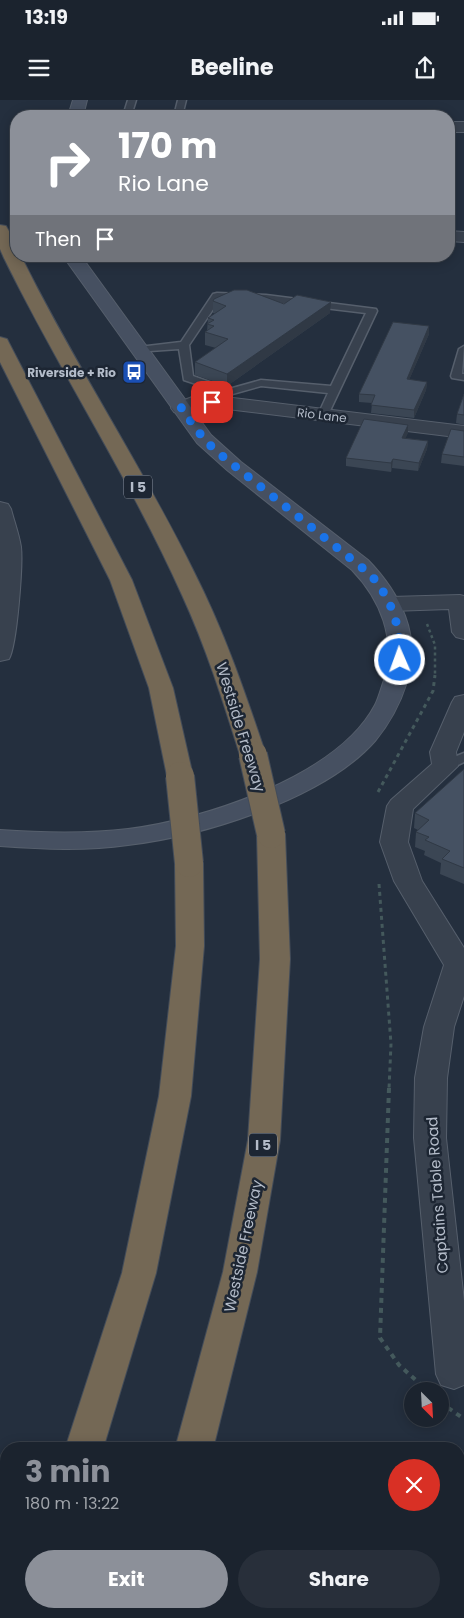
<!DOCTYPE html>
<html lang="en">
<head>
<meta charset="utf-8">
<style>
  body { margin:0; font-family:Poppins,sans-serif; background:#282f3a; color:#f1f3f6; height:100vh; display:flex; flex-direction:column; font-size:19px; white-space:nowrap }
  * { box-sizing:border-box; margin:0 }
  p { font-size:16px; color:#a0a4aa }
  .icon { flex:none; width:28px; height:28px; fill:none; stroke:currentColor; stroke-width:2; stroke-linecap:round; stroke-linejoin:round }
  .map { position:relative; flex:1; overflow:hidden }
  .details { position:absolute; left:0px; top:1342px; width:465px; height:176px; display:flex; flex-direction:column; background:#1b232e; border-radius:20px 20px 0 0; box-shadow:0 2px 12px #0003,0 0 0 1px #39404a }
  .details>* { flex:none }
  .banner { position:absolute; left:10px; top:10px; width:445px; height:152px; border-radius:20px; box-shadow:0 2px 12px #0003,0 0 0 1px #39404a; background:#8c9099; color:#fff; overflow:hidden }
  .needle { width:32px; rotate:156deg }
  .fabs { position:absolute; left:404px; top:1282px; display:grid; gap:10px }
  .fabs a { display:grid; place-items:center; width:45px; height:45px; border-radius:50%; background:#1b232e; box-shadow:0 2px 12px #0003,0 0 0 1px #39404a; font-size:25px }
  .pin { position:absolute; display:grid; place-items:center; width:42px; height:42px; color:#fff; margin:-21px; border-radius:10px; box-shadow:0 2px 8px #0006 }
  .me { position:absolute; width:55px; margin:-28px; rotate:358deg; stroke-linejoin:round; filter:drop-shadow(0 0 4px #0008) }
  .turn { display:flex; align-items:center; gap:18px; height:105px; padding:0 25px; font-size:22px }
  .turn .icon { width:65px; height:65px; stroke-width:2.5 }
  .turn b { display:block; font-size:35px; line-height:42px }
  .then { display:flex; align-items:center; height:48px; padding:0 25px; background:#0003; gap:10px; font-size:19px }
  .round { display:grid; place-items:center; flex:none; width:52px; height:52px; border-radius:26px; background:#282f3a }
  .head { display:flex; align-items:center; justify-content:space-between; height:85px; padding:0 25px }
  h1 { font-size:30px; font-weight:700; line-height:38px; color:#8c9099 }
  .primary-button { display:flex; gap:10px; margin-top:auto; padding:10px 25px }
  .primary-button a { flex:1; height:58px; border-radius:30px; background:#8c9099; color:#fff; font-size:20px; font-weight:700; line-height:58px; text-align:center }
  .primary-button a+a { background:#282f3a; color:#f1f3f6 }
  .status { display:flex; justify-content:space-between; align-items:center; height:35px; padding:0 25px; background:#1b232e; direction:ltr }
  .status svg { height:14px; fill:currentColor }
  header { display:flex; justify-content:space-between; align-items:center; height:65px; padding:0 25px; background:#1b232e; font-size:22px; font-weight:700 }
  .map>svg:first-child { display:block }
  .lines { fill:none; stroke-linecap:round; stroke-linejoin:round }
  .lane-casing { stroke:#565f6c; stroke-width:3 }
  .street-casing { stroke:#565f6c; stroke-width:2 }
  .secondary-casing { stroke:#565f6c; stroke-width:2 }
  .highway-casing { stroke:#434c59; stroke-width:2 }
  .path-far2 { stroke:#44595c; stroke-width:2.5; stroke-dasharray:3 3; stroke-linecap:butt }
  .path-far1 { stroke:#44595c; stroke-width:3; stroke-dasharray:4 4; stroke-linecap:butt }
  .path { stroke:#44595c; stroke-width:4; stroke-dasharray:5 5; stroke-linecap:butt }
  .lane { fill:#38414e; fill-rule:evenodd }
  .street { fill:#38414e; fill-rule:evenodd }
  .secondary { fill:#465061; fill-rule:evenodd }
  .highway { fill:#746855; fill-rule:evenodd }
  .highway-bridge-casing { stroke:#434c59; stroke-width:30; stroke-linecap:butt }
  .highway-bridge { stroke:#746855; stroke-width:28 }
  .wall { fill:#3b4654 }
  .shaded-wall { fill:#303945 }
  .building { fill:#455162; stroke:#303945 }
  .route { stroke:#1a73e8; stroke-width:9; stroke-dasharray:0 16.2 }
  .labels { text-anchor:middle; dominant-baseline:central; stroke-width:5; stroke-linejoin:round; paint-order:stroke }
  .far-poi-label { font-size:12px; font-weight:bold; fill:#b4bcc9; stroke:#1d2633; text-anchor:end }
  .far-street-label { font-size:12px; fill:#b4bcc9; stroke:#1d2633 }
  .shield { fill:#1d2633; stroke:#878f9c; stroke-width:1 }
  .shield-label { font-size:14px; font-weight:bold; fill:#b4bcc9 }
  .street-label { font-size:15px; fill:#b4bcc9; stroke:#1d2633 }
</style>
</head>
<body>
<div class="status"><b>13:19</b><svg viewBox="0 0 49 12"><path d="M0 12V9h3v3zM5 12V6h3v6zM10 12V3h3v9zM15 12V0h3v12zM26 1h20v11H26zM47 4h2v5h-2z"/></svg></div>
<header><svg class="icon" aria-label="menu" viewBox="0 0 24 24"><path d="M4 6h16M4 12h16M4 18h16"/></svg>Beeline<svg class="icon" aria-label="share" viewBox="0 0 24 24"><path d="M12 15V3M7 8l5-5 5 5M5 13v7h14v-7"/></svg></header>
<div class="map">
<svg width="464" height="1518" viewBox="0 0 464 1518">
  <rect width="100%" height="100%" fill="#242f3e"/>
  <g class="lines">
    <g class="lane-casing">
      <path id="lane" d="M128,0H136L131,16H123Z
        M178,0H186L182,16H174Z
        M217,193L266,195L376,209L377,211L327,317H319L318,315L328,293L261,286L229,295L184,280L179,249L135,252L134,250L139,247L181,242L213,194ZM220,199L266,201L366,213L331,286L261,280L229,289L193,276L189,245Z
        M464,246L462,274H464V280L452,278L451,276L459,249Z
        M464,653V662L450,669H440L438,666L440,663Z"/>
    </g>
    <g class="street-casing">
      <path id="street" d="M449,22H464V32H449Z
        M449,131L464,132V142L449,141Z
        M200,294L464,326V338L202,306L181,314L174,312L171,308L174,304Z
        M0,402L8,404L11,409C14,421 19,434 21,447C23,464 17,546 9,559L0,561Z
        M460,495L464,496V539L456,537L452,532L449,509L391,511L383,509L379,504L383,499L391,497Z
        M464,595V632L456,652L458,666L413,709L408,742L422,781L464,848V896L454,927L447,978L446,1038L464,1201V1285L454,1289L441,1285L436,1274L414,1038L415,978L424,927L444,865L394,781L380,742L387,706L391,700L432,664L430,652L452,602L455,597Z"/>
    </g>
    <g class="secondary-casing">
      <path id="secondary" d="M73,0H87L83,16H68Z
        M63,156H81L211,335L241,362L368,460C400,493 422,536 407,582C400,604 390,623 375,641C324,699 203,736 128,745C86,751 42,749 0,746V730C42,733 87,734 128,729C203,720 338,676 375,605C379,597 381,588 384,580C397,539 380,499 352,470L227,370L197,343Z"/>
    </g>
    <g class="highway-casing">
      <path id="highway" d="M0,125L6,126C12,136 16,145 16,156H21C74,264 141,364 194,472C224,531 245,592 266,655L262,660L253,663L244,660L240,655C223,601 206,547 182,495C130,379 60,272 4,158L0,149Z
        M0,237L7,239L9,243L132,480L173,588L193,676L189,682L180,684L171,682L167,676L149,588L110,480L0,262Z
        M271,726L281,728L285,734L290,859L280,1040L257,1172L213,1349H175L223,1172L248,1040L260,859L257,734L261,728Z
        M189,754L199,757L203,763L204,846L191,996L156,1173L103,1349H65L122,1173L159,996L176,846L175,763L179,757Z
        M6,1503V1512H42L40,1518H0Z
        M125,1512H165L163,1518H123Z"/>
    </g>
    <path class="path-far2" d="M427,524L435,545V576"/>
    <path class="path-far1" d="M378,692L433,591L435,575
      M379,784L391,944L389,989"/>
    <path class="path" d="M389,988L380,1238L399,1265L428,1291
      M440,1302L464,1319
      M459,1486L464,1457
      M453,1518L454,1512"/>
    <use href="#lane" class="lane"/>
    <use href="#street" class="street"/>
    <use href="#secondary" class="secondary"/>
    <use href="#highway" class="highway"/>
    <g class="highway-bridge-casing">
      <path id="highway-bridge" d="M253,655L271,734
        M180,676L189,763"/>
    </g>
    <use href="#highway-bridge" class="highway-bridge"/>
  </g>
  <path class="wall" d="M213,201L284,204L330,213L227,286L195,275V262L216,248L205,245V232L207,231L208,218L215,214L213,213Z
    M429,226V234L409,280L427,282L426,290L414,318L371,313L372,303L359,302V294Z
    M464,294V325L456,323L457,314Z
    M464,331V366L441,363L442,354Z
    M408,333L405,338L428,341L427,349L418,371L392,368L391,372L346,366V358Z
    M464,669V784L440,774L441,763L424,755L425,751L415,747L416,732L418,730L414,728L415,713Z"/>
  <path class="shaded-wall" d="M331,202L330,213L227,286V274Z
    M429,226V234L406,287L407,279Z
    M427,282L426,290L414,318V310Z
    M408,325V333L402,346V338Z
    M428,341L427,349L418,371L419,363Z
    M393,359L392,368L391,372V363Z"/>
  <path class="building" d="M234,190H247L284,204L297,195L331,202L227,274L195,262L228,239L205,232L214,226L207,224L214,220L208,218L226,206L213,201L214,199Z
    M393,222L429,226L407,279L427,282L414,310L371,305L375,295L359,294Z
    M464,294V315L457,314Z
    M364,319L408,325L402,338L428,341L419,363L393,359L391,363L346,358Z
    M451,329L464,331V357L442,354Z
    M464,669V768L442,759L450,751L425,740L429,737L416,732L429,720L415,713Z"/>
  <g class="lines">
    <path class="route" d="M212,302L200,300L181,308L204,339L216,351L370,474C392,499 401,527 400,560"/>
  </g>
  <defs>
    <g id="bus-square" transform="scale(1.25)"><rect x="-9" y="-9" width="18" height="18" rx="4" fill="#1a4fb4" stroke="#1d2633"/><path d="M-5-6H5V4H4V6H2V4H-2V6H-4V4H-5ZM-3.5-4V0h7V-4ZM-3.5 1.2v1.5H-2V1.2ZM2 1.2v1.5H3.5V1.2Z" fill="#fff"/></g>
  </defs>
  <g fill-rule="evenodd">
    <use href="#bus-square" x="134" y="272"/>
  </g>
  <g class="labels">
    <g class="far-poi-label">
      <text x="116" y="272">Riverside + Rio</text>
    </g>
    <g class="far-street-label">
      <text transform="translate(322 315) rotate(7)">Rio Lane</text>
    </g>
    <g class="shield">
      <rect x="124" y="375.5" width="28" height="23" rx="4"/>
      <rect x="249" y="1033.5" width="28" height="23" rx="4"/>
    </g>
    <g class="shield-label">
      <text x="138" y="387">I 5</text>
      <text x="263" y="1045">I 5</text>
    </g>
    <g class="street-label">
      <text transform="translate(241 627) rotate(73)">Westside Freeway</text>
      <text transform="translate(437 1095) rotate(-94)">Captains Table Road</text>
      <text transform="translate(243 1146) rotate(-78)">Westside Freeway</text>
    </g>
  </g>
</svg>
<div class="fabs">
<a><svg class="needle" viewBox="-14 -14 28 28"><path d="M0-13l5 13h-10z" fill="#e53935"/><path d="M0 13l5-13h-10z" fill="#a0a4aa"/></svg></a>
</div>
<div class="pin" style="left:212px;top:302px;background:#d93025"><svg class="icon" aria-label="arrive" viewBox="0 0 24 24"><path d="M6 21V4h12l-3 4 3 4H6"/></svg></div>
<svg class="me" style="left:400px;top:560px" viewBox="-20 -20 40 40"><circle r="17" fill="#1a73e8" stroke="#fff" stroke-width="3"/><path d="M0-11L8 9 0 5-8 9z" fill="#fff"/></svg>
<div class="banner">
<div class="turn"><svg class="icon" aria-label="right" viewBox="0 0 24 24"><path d="M7 20v-9h11M14 6l5 5-5 5"/></svg><div><b>170 m</b>Rio Lane</div></div>
<div class="then">Then<svg class="icon" aria-label="arrive" viewBox="0 0 24 24"><path d="M6 21V4h12l-3 4 3 4H6"/></svg></div>
</div>
<section class="details">
<div class="head"><div><h1>3 min</h1><p>180 m · 13:22</p></div><a class="round" style="background:#d93025;color:#fff"><svg class="icon" aria-label="close" viewBox="0 0 24 24"><path d="M6 6l12 12M18 6L6 18"/></svg></a></div>
<div class="primary-button"><a>Exit</a><a>Share</a></div>
</section>
</div>
</body>
</html>
